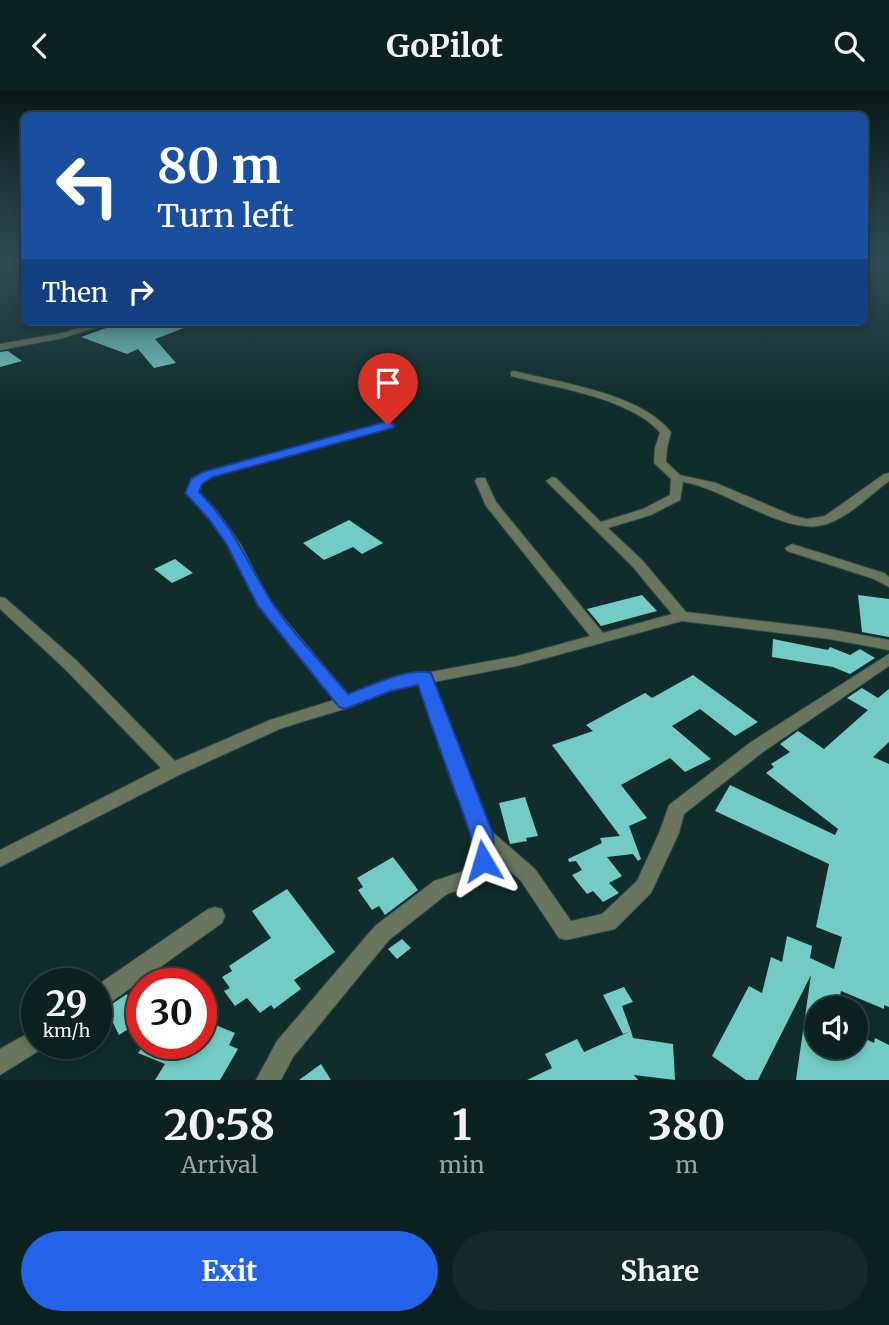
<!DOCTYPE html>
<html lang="en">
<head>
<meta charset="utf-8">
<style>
  body { margin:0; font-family:Merriweather,serif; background:#152a29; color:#f1f3f6; height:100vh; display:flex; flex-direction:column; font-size:26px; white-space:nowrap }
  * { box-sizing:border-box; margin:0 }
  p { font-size:23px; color:#9aa4a5 }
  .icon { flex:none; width:38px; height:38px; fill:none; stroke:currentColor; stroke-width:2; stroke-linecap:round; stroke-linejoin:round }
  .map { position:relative; height:989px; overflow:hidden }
  .panel { display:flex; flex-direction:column; background:#0c2220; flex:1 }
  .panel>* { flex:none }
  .guide { position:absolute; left:21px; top:21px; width:847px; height:214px; border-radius:10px; box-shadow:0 4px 10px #0003,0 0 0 2px #2c3f3e; background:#1a4fa0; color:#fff; overflow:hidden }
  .tools { position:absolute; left:805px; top:905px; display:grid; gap:14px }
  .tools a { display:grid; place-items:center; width:63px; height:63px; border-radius:50%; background:#0c2220; box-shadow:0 4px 10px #0003,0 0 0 2px #2c3f3e; font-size:35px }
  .speed { position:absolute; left:21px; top:877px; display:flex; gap:14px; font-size:35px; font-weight:700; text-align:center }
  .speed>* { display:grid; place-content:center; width:91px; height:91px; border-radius:50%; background:#0c2220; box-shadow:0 4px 10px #0003,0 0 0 2px #2c3f3e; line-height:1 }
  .speed small { font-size:18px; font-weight:400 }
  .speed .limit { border:10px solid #d22; background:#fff; color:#111 }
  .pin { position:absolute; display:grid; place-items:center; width:60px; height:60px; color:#fff; margin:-72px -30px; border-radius:50% 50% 50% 0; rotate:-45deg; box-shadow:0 0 7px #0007 }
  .pin .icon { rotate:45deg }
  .me { position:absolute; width:77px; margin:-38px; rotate:353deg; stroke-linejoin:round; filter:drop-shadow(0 0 5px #0008) }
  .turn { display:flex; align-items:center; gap:24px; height:147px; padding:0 21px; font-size:32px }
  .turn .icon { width:91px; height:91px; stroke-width:2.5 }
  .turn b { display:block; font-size:49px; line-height:60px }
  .then { display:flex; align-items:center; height:66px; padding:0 21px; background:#0003; gap:14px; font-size:26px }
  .eta { display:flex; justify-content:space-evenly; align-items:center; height:119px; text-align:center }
  .eta b { font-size:42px; font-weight:700; line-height:49px }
  .primary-button { display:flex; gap:14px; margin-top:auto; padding:14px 21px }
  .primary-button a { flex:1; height:80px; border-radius:42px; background:#2563eb; color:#fff; font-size:28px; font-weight:700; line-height:80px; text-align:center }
  .primary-button a+a { background:#152a29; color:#f1f3f6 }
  header { display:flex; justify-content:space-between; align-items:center; height:91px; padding:0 21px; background:#0c2220; font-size:32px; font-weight:700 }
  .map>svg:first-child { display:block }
  .building { fill:#72ccc5 }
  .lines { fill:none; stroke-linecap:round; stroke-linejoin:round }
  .minor-casing { stroke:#2b4947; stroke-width:2 }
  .minor { fill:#69755c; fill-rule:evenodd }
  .route { fill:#2563eb; stroke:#184099; stroke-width:2 }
</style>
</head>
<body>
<header><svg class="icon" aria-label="back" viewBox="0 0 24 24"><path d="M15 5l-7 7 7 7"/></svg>GoPilot<svg class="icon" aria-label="search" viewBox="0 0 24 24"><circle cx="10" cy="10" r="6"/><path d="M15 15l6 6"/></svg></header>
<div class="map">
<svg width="889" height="989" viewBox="0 0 889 989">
  <rect width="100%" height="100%" fill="#102d2b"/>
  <path class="building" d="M123,231H197V232L155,248L176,272L154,277L138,258L127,263L81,246Z
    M8,260L22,270L0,276V261Z
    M349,429L383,452L362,463L353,456L324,469L303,452Z
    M175,468L193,482L172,492L154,478Z
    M642,504L657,520L601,535L587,518Z
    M858,504L889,508V546L862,541Z
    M773,548L828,559L830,556L850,564L860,558L875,567L850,583L833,576L772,566Z
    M693,584L758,631L735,645L700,618L672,635L711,668L685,681L670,667L621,694L647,727L629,735L641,768L638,770L633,763L607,766L622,785L609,792L619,802L603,811L593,800L587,803L572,784L582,779L576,770L569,771L568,768L602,752L600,747L620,745L552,654L593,640L586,634L645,602L652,607Z
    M862,597L878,607L889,598V651L873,666L889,673V916L884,914V918L841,900L838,917H817V956H862L864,947L874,952L875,947L889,954V989H796L811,884L758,989H746L712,965L749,895L762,902L771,866L782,871L787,845L812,855L810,867L834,878L842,846L816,836L829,773L715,720L730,694L835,744L838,738L766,682L774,676L771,673L790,661L780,653L798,640L824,658L868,619L847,607Z
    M525,706L538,745L526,747L527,750L510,753L499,712Z
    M393,766L418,799L385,824L379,815L372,819L358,799L363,796L357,787Z
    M287,798L335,861L294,889L301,898L274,918L271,914L260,922L247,907L235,915L224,900L230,897L222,886L232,880L229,875L271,847L252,820Z
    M402,848L411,857L397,868L388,858Z
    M624,896L633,911L622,915L631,940L623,943L603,904Z
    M127,903L141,930L119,944L106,917Z
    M201,928L235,942L229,954L238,958L220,989H155L165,973L138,962L145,952H201Z
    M631,940L633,947L673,953L675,989L634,984L638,989H527L552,977L545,963L577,948L584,961Z
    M321,973L331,989H299Z"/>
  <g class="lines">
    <g class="minor-casing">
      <path id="minor" d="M99,231H113L63,247L0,259V253L62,242Z
        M514,280C561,292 640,302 671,341L667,357L666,371L680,384L716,392L794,425L807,428L825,425L884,383L889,382V390C869,405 850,425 827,433C787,447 725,397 683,391L680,409L651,424L608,437L642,469L686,521L829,538L889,549V559L829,548L682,530L517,575L434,591L469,690L489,738L535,778L571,830L602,823L637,790L659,742L669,714L751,651L889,563V575L763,661L684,723L679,742L651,802L615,838L566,849L559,847L521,790L493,764L490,776L475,794L447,803L389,849L293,966L281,989H256L277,950L375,835L434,790L461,781L473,768L472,743L451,690L419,594L390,600L351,616L282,637L179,684L0,776V759L161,677L64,577L0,518V506L5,507L76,569L175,670L270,629L334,609L258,514L227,454L209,426L186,402L192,387L204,382L388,331L393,334L392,336L212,386L201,392L198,401L218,421L241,454L269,509L348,604L387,589L517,565L590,545L486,415L475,390L477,387H485L496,411L603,542L672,523L632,475L546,390L552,386L556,387L601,431L643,418L670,404L671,388L654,372L655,357L660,341C627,306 556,297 511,285V281Z
        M792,453L884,482L889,486V496L874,488L787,460L785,457Z
        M215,816L222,818L225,825L222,832L104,916L96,919V895L208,818Z
        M37,937V952H47L45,956L0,984V958Z"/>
    </g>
    <use href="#minor" class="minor"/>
  </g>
  <linearGradient id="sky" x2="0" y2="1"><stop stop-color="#091918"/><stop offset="0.55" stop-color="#314c55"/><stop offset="1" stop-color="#314c55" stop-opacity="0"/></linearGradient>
  <rect width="889" height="310" fill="url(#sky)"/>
  <path class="route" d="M388,330L394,334L393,337L213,386L202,393L199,401C235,437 244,467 270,508C289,539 324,574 348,603C369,595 409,576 431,582L493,743L494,770L491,776L483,779L475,776C469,764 474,751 469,739C452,691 434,643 418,594L391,600L345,618L339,616L258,515L227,454L208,427L185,402L191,388L203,381Z"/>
</svg>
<div class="tools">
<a><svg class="icon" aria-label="sound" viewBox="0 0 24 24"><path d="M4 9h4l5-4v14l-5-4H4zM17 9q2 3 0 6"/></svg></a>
</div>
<div class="speed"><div>29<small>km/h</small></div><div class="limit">30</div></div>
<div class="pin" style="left:388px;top:334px;background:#d93025"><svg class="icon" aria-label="arrive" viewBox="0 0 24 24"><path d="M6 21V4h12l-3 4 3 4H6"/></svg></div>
<svg class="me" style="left:483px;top:770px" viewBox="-20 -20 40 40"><path d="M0-17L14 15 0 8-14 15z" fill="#2563eb" stroke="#fff" stroke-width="4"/></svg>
<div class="guide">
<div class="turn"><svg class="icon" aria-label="left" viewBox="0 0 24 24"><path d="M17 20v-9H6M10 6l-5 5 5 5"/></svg><div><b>80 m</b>Turn left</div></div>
<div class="then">Then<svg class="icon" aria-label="right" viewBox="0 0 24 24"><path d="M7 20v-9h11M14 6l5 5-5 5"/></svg></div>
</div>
</div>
<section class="panel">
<div class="eta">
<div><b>20:58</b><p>Arrival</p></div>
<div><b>1</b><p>min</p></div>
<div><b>380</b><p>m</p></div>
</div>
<div class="primary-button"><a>Exit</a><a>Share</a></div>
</section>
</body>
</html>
